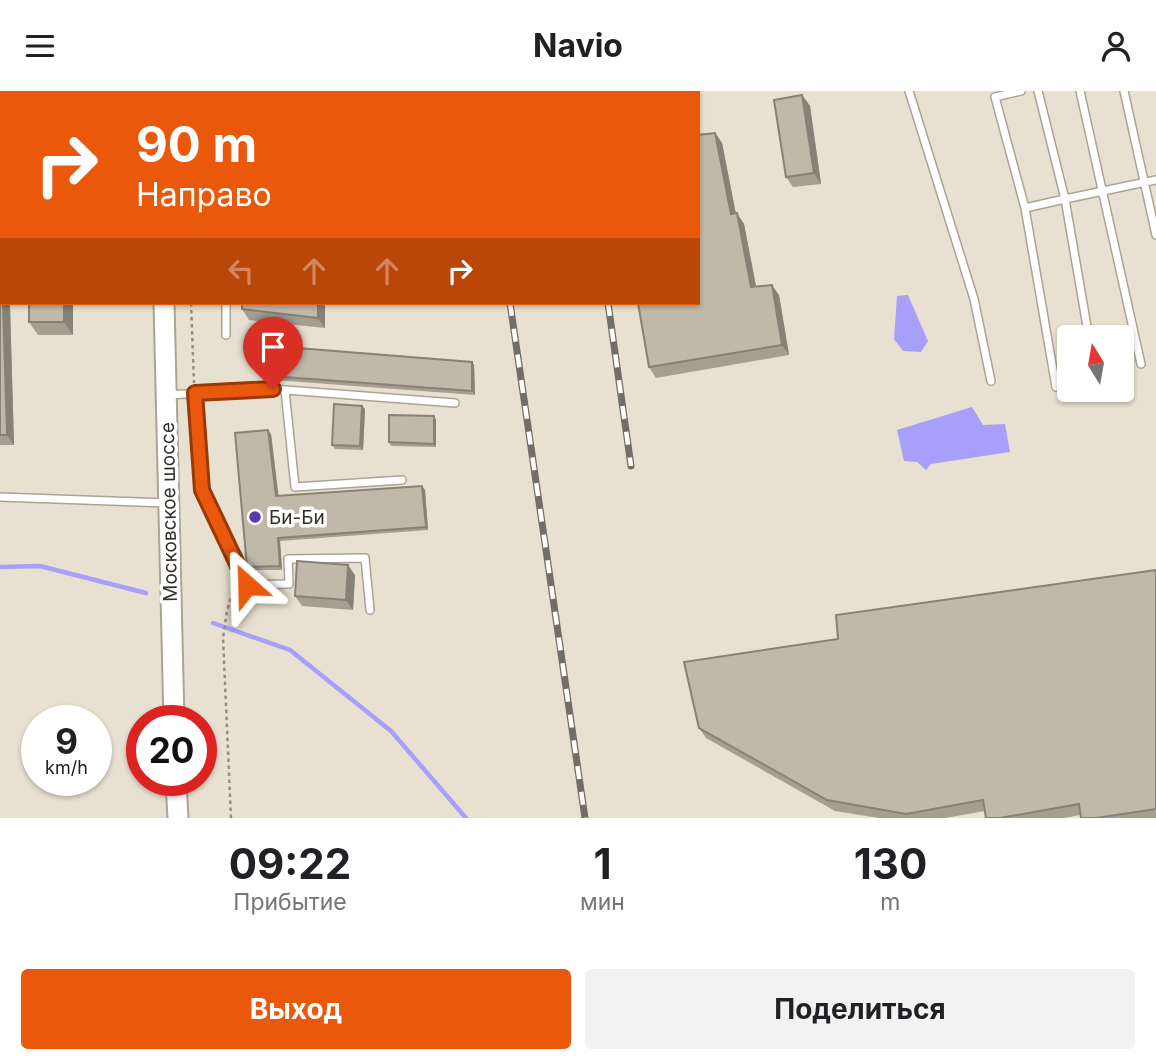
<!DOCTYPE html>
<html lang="ru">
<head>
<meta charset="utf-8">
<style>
  body { margin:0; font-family:Inter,sans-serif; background:#f2f2f2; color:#202124; height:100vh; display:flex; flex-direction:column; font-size:26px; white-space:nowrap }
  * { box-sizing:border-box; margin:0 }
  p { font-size:23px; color:#757577 }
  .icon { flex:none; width:38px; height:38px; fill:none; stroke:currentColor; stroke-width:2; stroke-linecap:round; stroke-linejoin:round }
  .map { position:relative; height:727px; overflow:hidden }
  .drawer { display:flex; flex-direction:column; background:#fff; flex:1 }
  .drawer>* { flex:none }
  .hud { position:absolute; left:0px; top:0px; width:700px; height:214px; box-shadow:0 2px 5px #0004; background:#ea580c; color:#fff; overflow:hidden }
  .needle { width:46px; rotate:349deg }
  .controls { position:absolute; left:1057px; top:234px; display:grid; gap:14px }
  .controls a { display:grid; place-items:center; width:77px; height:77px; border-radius:7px; background:#fff; box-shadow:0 2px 5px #0004; font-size:35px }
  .speed { position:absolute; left:21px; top:614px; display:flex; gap:14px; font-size:35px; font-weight:700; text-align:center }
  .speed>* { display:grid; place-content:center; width:91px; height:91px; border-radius:50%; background:#fff; box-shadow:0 2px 5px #0004; line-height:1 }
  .speed small { font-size:18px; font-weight:400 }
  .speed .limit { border:10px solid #d22; background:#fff; color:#111 }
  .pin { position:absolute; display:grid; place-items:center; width:60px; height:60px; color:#fff; margin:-72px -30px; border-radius:50% 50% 50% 0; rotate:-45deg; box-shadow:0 0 7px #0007 }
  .pin .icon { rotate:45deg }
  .me { position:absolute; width:77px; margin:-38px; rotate:335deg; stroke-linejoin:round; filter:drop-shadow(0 0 5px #0008) }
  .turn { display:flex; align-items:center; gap:24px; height:147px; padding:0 21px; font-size:32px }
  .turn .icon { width:91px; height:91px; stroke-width:2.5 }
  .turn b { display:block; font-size:49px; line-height:60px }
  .lanes { display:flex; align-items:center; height:66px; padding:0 21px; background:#0003; justify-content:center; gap:35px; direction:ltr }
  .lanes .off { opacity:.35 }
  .eta { display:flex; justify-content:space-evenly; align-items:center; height:119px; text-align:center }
  .eta b { font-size:42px; font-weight:700; line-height:49px }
  .cta { display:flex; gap:14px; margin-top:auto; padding:14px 21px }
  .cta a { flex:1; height:80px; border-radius:7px; background:#ea580c; color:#fff; font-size:28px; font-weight:700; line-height:80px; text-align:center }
  .cta a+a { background:#f2f2f2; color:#202124 }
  header { display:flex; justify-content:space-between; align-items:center; height:91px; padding:0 21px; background:#fff; font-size:32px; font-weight:700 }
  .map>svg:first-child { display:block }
  .water { fill:#a79ffa }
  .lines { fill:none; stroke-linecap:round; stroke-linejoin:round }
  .stream { stroke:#a79ffa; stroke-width:4.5 }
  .service-casing { stroke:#aba495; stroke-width:10 }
  .secondary-casing { stroke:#aba495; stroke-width:23 }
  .path { stroke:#928d81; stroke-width:2.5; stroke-dasharray:3.5 3.5; stroke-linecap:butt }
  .service { stroke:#fff; stroke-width:7 }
  .secondary { stroke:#fff; stroke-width:19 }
  .rail-casing { stroke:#726e64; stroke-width:7 }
  .rail { stroke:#fff; stroke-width:4.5; stroke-dasharray:13; stroke-linecap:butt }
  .wall { fill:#a59f92 }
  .shaded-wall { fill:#868277 }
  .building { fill:#c0b9aa; stroke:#868277; stroke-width:2 }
  .route-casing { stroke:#983908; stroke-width:18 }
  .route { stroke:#ea580c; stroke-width:12 }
  .poi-dot { fill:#553bb3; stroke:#fff; stroke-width:2.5 }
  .labels { text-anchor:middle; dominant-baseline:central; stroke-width:7; stroke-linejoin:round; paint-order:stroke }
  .street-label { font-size:19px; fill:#322f29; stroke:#fff }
  .poi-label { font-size:19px; fill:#322f29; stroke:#fff; text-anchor:start }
</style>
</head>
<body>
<header><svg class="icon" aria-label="menu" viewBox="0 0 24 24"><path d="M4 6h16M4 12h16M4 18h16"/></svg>Navio<svg class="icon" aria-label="person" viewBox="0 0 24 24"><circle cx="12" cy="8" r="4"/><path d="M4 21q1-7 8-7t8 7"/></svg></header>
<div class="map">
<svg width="1156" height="727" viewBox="0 0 1156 727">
  <rect width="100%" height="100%" fill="#e8e1d1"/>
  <path class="water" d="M908,204L928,250L921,261L903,260L894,248L897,205Z
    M972,316L983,334L1005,333L1010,361L931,373L926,379L917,371L904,370L897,339Z"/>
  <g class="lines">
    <path class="stream" d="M0,476L40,475L146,502
      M213,532L290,559L391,640L466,727"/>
    <g class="service-casing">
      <path id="service" d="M909,0L974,208L991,290
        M1021,0L995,6L1025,117L1056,296L1069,294
        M1080,0L1141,273
        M1124,0L1156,144
        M1025,117L1065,108L1038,0
        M226,212V244
        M1089,247L1065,108L1156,89
        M285,299L295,396L402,389
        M195,302L202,399L247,494L289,493L288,468L365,467L370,519
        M167,304L273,298L455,312
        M0,406L167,412"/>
    </g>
    <g class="secondary-casing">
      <path id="secondary" d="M159,0V2
        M164,212L174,630
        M176,690L178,727"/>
    </g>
    <path class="path" d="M184,0V2
      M191,212L194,292
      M231,727L223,547L227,520L235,494"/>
    <use href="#service" class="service"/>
    <use href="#secondary" class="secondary"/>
    <g class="rail-casing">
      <path id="rail" d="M479,0L480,2
        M575,0L576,2
        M510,212L585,727
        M608,212L631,375"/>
    </g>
    <use href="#rail" class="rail"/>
  </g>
  <path class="wall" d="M802,4L810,15L821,93L793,96L786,86Z
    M715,42L722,52L736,123L744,133L756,195L779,204L789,264L656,287L649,276Z
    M0,205L3,212H7L10,215L14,354H0Z
    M73,212V244H38L29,231Z
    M325,215V237L249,229L242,218Z
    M472,271L474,274L475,304L274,289L271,285Z
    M362,315L365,318L363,359L335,358L332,354Z
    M434,325L436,329V356L391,355L389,351Z
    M271,343L278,405L422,395L425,399L428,439L280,450L282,479H250L247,476Z
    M1156,479V727H1081L1080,724L1064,727H986L985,720L945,727H879L835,720L706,647L699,637L838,548Z
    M355,484L353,519L302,515L295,505Z"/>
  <path class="shaded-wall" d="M802,4L810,15L821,93L814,82Z
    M715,42L722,52L738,134L731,123Z
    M737,122L744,133L758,206L751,196Z
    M772,194L779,204L789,264L782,254Z
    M3,212H7L10,215L14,354L7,344Z
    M64,212H73V244L64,231Z
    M318,212H322L325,215V237L318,227Z
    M472,271L474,274L475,304L472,300Z
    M362,315L365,318L363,359L360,355Z
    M434,325L436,329V356L434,353Z
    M268,339L271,343L279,409L276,405Z
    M422,395L425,399L428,439L426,436Z
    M278,447L280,450L282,479L280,475Z
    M348,474L355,484L353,519L346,509Z"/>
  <path class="building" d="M229,0H272V2H229Z
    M802,4L814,82L786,86L774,9Z
    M715,42L731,123L737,122L751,196L772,194L782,254L649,276L638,212H698V44Z
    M0,205H2V212H3L7,344H0Z
    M29,212H64V231H29Z
    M242,212H318V227L242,218Z
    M272,255L472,271V300L271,285Z
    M334,313L362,315L360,355L332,354Z
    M389,324L434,325V353L389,351Z
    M268,339L276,405L422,395L426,436L278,447L280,475L247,476L235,342Z
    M297,470L348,474L346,509L295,505Z
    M1156,479V718L1096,727H1081L1079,713L1000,727H986L983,709L906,723L827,709L699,637L684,571L838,548L836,524Z"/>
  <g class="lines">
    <g class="route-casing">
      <path id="route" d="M247,494L202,399L195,302L273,298"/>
    </g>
    <use href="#route" class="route"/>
  </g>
  <circle class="poi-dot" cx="255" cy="426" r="7"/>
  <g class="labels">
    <g class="street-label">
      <text transform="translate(169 421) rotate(-91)">Московское шоссе</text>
    </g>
    <g class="poi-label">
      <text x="269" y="426">Би-Би</text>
    </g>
  </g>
</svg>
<div class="controls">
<a><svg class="needle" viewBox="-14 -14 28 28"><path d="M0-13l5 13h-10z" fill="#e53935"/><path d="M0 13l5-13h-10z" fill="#757577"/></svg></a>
</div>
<div class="speed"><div>9<small>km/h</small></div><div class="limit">20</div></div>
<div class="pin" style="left:273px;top:298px;background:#d93025"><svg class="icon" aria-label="arrive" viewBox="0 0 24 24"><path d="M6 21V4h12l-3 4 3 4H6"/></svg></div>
<svg class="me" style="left:247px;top:494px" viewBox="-20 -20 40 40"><path d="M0-17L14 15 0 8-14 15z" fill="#ea580c" stroke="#fff" stroke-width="4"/></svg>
<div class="hud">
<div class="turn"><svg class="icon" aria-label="right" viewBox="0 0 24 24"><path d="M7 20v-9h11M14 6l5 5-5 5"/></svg><div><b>90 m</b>Направо</div></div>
<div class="lanes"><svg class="icon off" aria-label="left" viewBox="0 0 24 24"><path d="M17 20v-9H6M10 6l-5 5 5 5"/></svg><svg class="icon off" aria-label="ahead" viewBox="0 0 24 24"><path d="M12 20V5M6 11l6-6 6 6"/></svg><svg class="icon off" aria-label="ahead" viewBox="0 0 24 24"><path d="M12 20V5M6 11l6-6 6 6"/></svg><svg class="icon" aria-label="right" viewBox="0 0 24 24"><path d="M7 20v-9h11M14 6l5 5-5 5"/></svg></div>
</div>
</div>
<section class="drawer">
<div class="eta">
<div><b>09:22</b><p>Прибытие</p></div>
<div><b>1</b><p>мин</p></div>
<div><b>130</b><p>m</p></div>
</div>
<div class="cta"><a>Выход</a><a>Поделиться</a></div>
</section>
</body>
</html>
